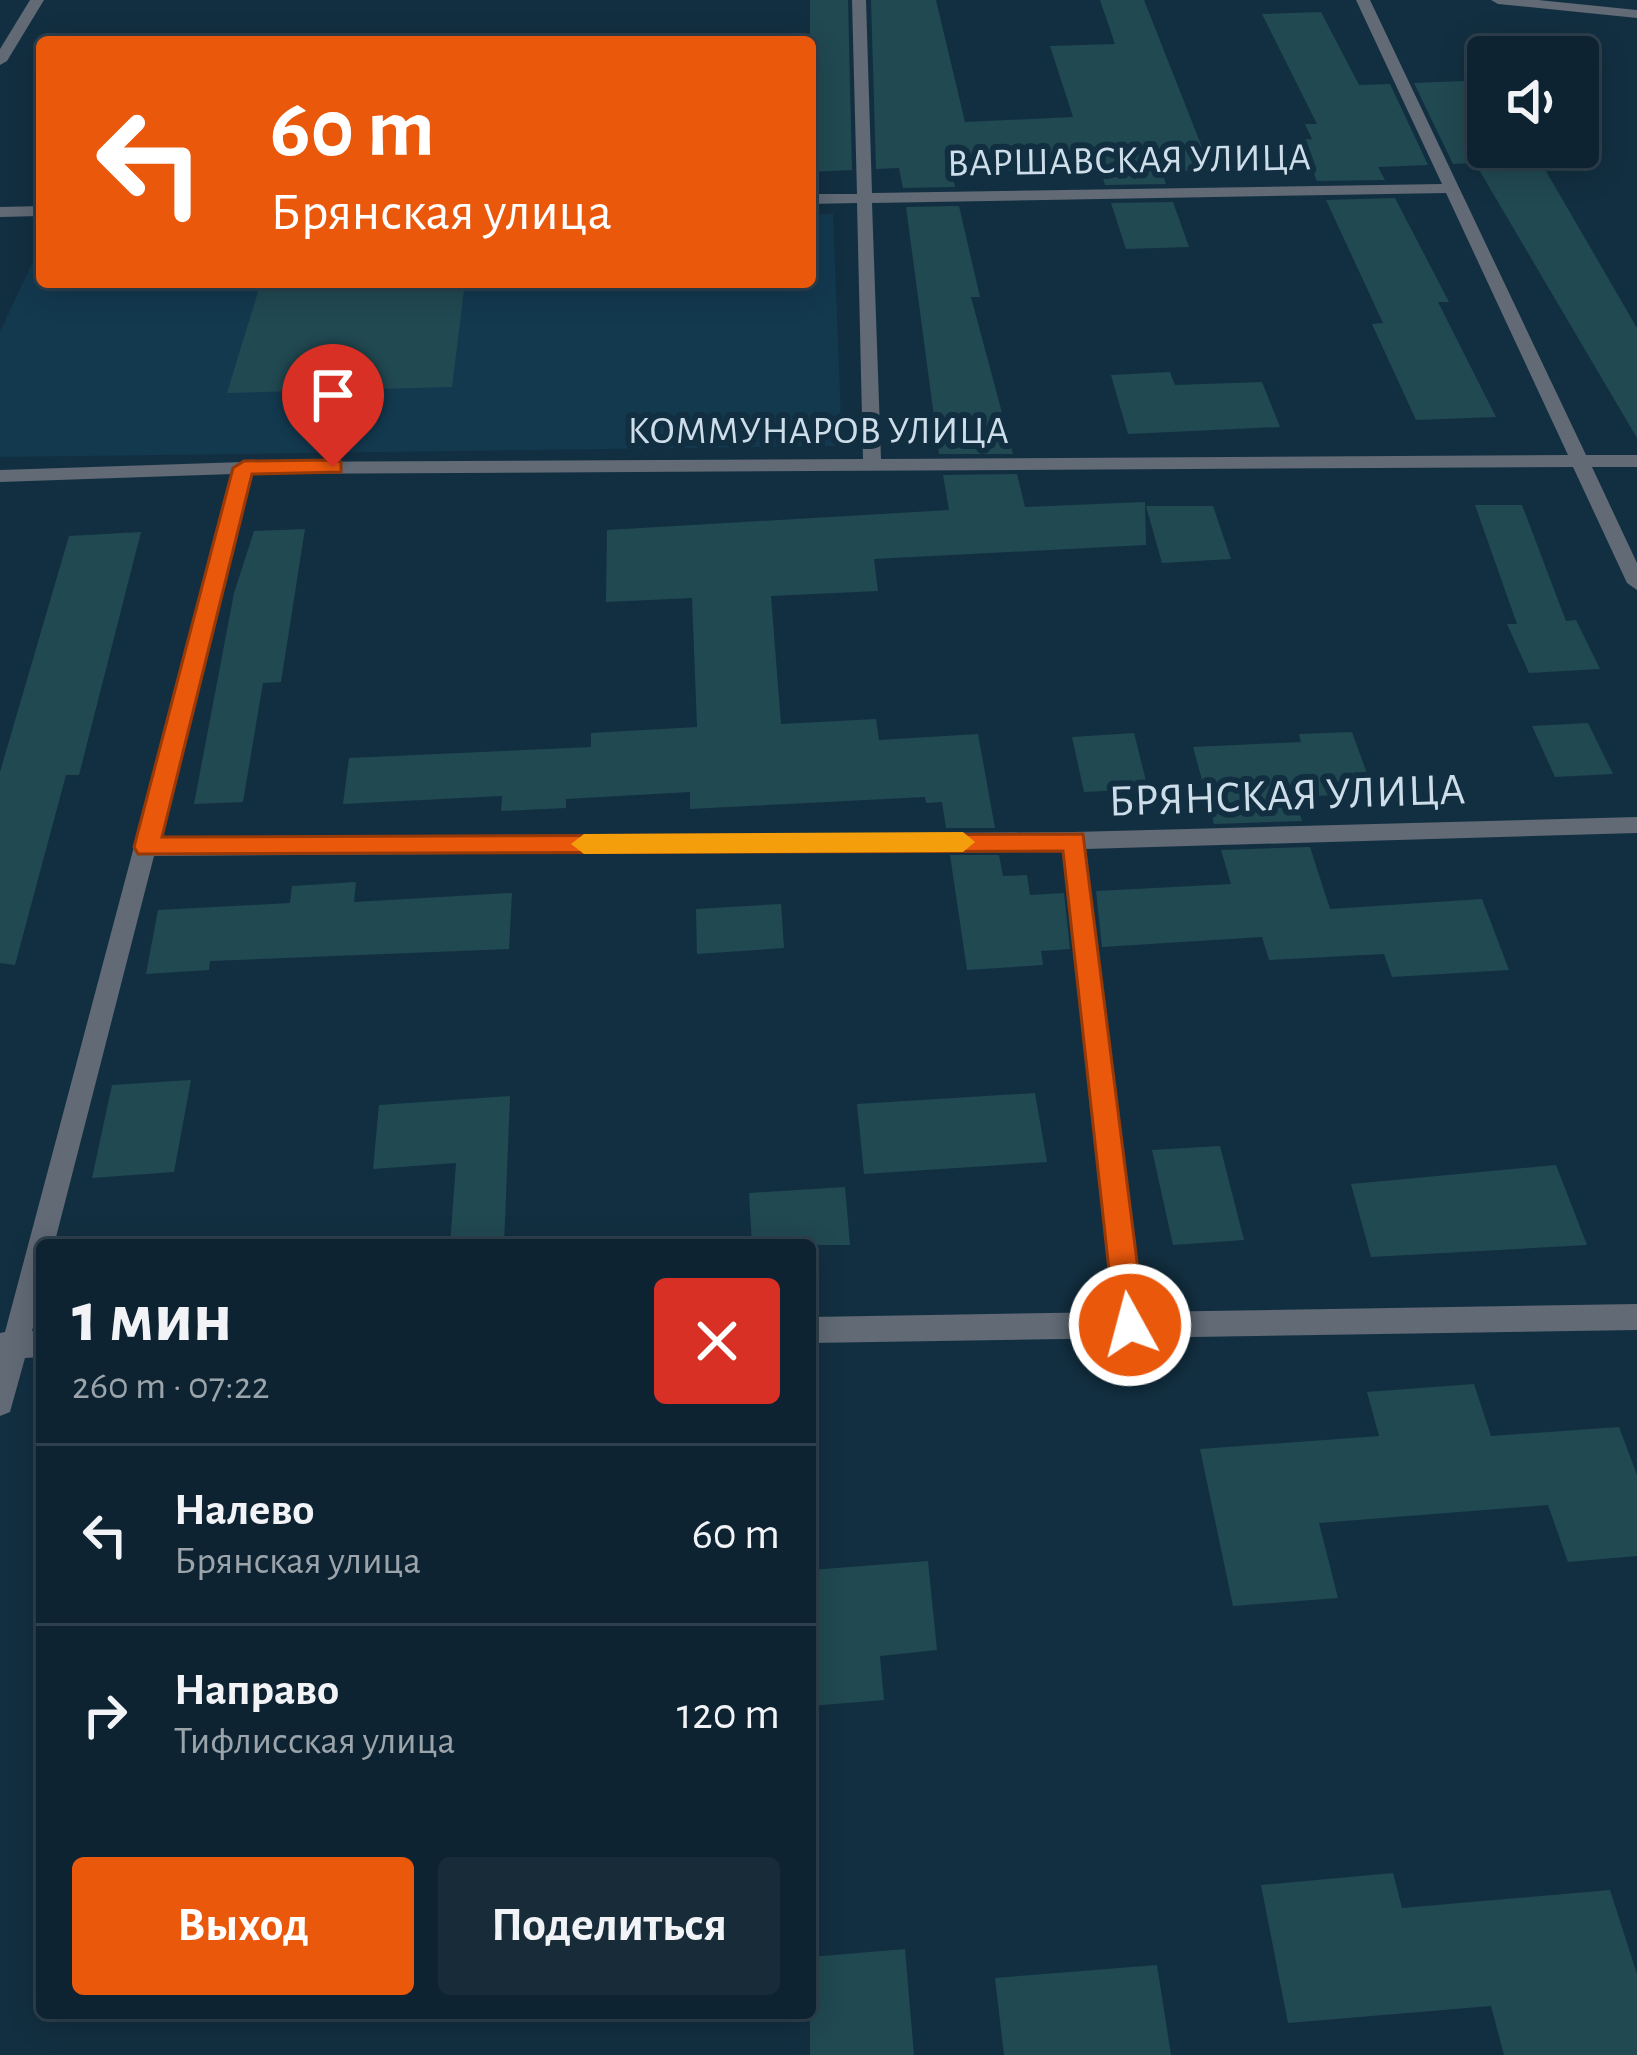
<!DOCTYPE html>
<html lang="ru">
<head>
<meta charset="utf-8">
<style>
  body { margin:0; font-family:"Alegreya Sans",sans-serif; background:#172b39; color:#f1f3f6; height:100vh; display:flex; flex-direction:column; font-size:45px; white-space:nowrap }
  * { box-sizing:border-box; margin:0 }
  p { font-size:39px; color:#9ba4ab }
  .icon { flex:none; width:66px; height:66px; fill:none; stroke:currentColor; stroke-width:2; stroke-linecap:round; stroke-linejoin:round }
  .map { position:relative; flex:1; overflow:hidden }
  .side { position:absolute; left:36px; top:1239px; width:780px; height:780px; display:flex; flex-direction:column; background:#0e2331; border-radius:12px; box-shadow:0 6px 30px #0003,0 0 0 3px #2e404d }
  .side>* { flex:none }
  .top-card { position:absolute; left:36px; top:36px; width:780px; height:252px; border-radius:12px; box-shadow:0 6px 30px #0003,0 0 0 3px #2e404d; background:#ea580c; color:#fff; overflow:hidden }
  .fabs { position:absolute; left:1467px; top:36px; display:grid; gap:24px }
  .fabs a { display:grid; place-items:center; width:132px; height:132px; border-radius:12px; background:#0e2331; box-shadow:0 6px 30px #0003,0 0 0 3px #2e404d; font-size:60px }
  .pin { position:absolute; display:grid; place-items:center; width:102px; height:102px; color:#fff; margin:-123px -51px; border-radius:50% 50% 50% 0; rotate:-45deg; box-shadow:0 0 12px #0007 }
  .pin .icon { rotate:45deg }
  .me { position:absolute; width:132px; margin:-66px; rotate:353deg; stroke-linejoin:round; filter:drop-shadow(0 0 9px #0008) }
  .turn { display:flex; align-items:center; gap:42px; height:252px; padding:0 36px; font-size:54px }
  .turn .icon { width:156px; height:156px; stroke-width:2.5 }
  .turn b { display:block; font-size:84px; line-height:102px }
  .round { display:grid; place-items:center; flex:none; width:126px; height:126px; border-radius:12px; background:#172b39 }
  .summary { display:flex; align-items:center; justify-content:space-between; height:204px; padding:0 36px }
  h1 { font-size:72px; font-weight:700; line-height:90px }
  .button { display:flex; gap:24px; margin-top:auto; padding:24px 36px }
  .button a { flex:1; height:138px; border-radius:12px; background:#ea580c; color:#fff; font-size:48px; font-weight:700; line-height:138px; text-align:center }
  .button a+a { background:#172b39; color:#f1f3f6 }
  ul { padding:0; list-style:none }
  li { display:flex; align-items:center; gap:36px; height:180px; padding:0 36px; border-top:3px solid #2e404d }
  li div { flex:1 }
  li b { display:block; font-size:45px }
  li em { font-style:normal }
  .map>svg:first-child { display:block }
  .built { fill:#13394f }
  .building { fill:#214952 }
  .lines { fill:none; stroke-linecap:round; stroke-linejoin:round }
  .street { fill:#616a75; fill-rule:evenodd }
  .route { fill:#ea580c; stroke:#983908; stroke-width:3 }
  .slow { fill:#f59e0b }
  .labels { text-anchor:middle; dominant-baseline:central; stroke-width:12; stroke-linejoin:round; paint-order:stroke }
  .far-street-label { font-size:39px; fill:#cddde9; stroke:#122f41 }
  .street-label { font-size:45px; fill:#cddde9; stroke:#122f41 }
</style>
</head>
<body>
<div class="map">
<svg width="1637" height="2055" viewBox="0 0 1637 2055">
  <rect width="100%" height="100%" fill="#122f41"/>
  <path class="built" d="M810,214H833L842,446L0,457V332L42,242V282H810Z"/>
  <path class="building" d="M810,0H848L852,170L810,172Z
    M871,0H936L965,122L1073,117L1050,46L1115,44L1100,0H1144L1211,170L1162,172L1166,184L1105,185L1100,167L952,173L955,187L903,188L899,168L876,169Z
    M1321,12L1359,85L1390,84L1428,165L1378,167L1385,180L1317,181L1298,140L1312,139L1305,124H1317L1262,14Z
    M1488,80V147H1532L1637,328V438L1475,163L1453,164L1414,83Z
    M1395,198L1449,302H1438L1496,417L1416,420L1372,324L1383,323L1326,200Z
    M1173,202L1189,247L1126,249L1111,203Z
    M959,206L980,297H971L1013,454H939L906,207Z
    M261,282H465L452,387L227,393Z
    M1170,372L1175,385L1262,382L1280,427L1128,434L1111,375Z
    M1017,474L1025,507L1145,502L1146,545L874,559L878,591L771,596L781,724L876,719L879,740L978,734L995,828H946L942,802L926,803L925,797L690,809V792L566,799V808L501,811L502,796L343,804L349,758L591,747V733L697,727L692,598L606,602L607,530L949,510L943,475Z
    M1475,505H1522L1566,621L1576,620L1600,669L1529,673L1507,624H1517Z
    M1146,506H1213L1231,559L1162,563Z
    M305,529L281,682L263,683L243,802L194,804L234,593L254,531Z
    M141,532L79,775H66L15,965L0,963V772L69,536Z
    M1588,723L1613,774L1555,777L1532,726Z
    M1352,732L1374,793L1294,797L1302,821L1214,824L1193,747L1301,742L1299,734Z
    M1134,733L1148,789L1084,792L1072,737Z
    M1310,847L1330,909L1482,899L1509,970L1392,977L1384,954L1269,960L1262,937L1102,947L1096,891L1231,884L1221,850Z
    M950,855H999L1003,876L1027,875L1030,895L1064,893L1070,949L1041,951L1043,965L967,970Z
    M356,882L354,902L512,893L509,949L210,961L209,970L146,974L158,910L290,903L292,886Z
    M781,904L784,948L697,954L696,909Z
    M191,1080L174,1172L92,1178L112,1085Z
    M1035,1093L1047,1162L864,1174L857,1104Z
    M510,1096L504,1245H450L456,1163L373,1169L379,1105Z
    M1220,1146L1244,1240L1173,1245L1152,1150Z
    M1556,1165L1587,1245L1371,1257L1351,1184Z
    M845,1187L850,1245H752L749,1193Z
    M1474,1384L1491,1436L1619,1427L1637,1475V1556L1568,1562L1548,1505L1319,1523L1338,1598L1233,1606L1200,1449L1379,1436L1367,1392Z
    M928,1561L937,1650L880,1656L884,1700L810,1706V1570Z
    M1393,1873L1402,1908L1610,1890L1637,1974V2055H1504L1491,2006L1288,2023L1261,1885Z
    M905,1949L914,2055H810V1957Z
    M1157,1965L1171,2055H1004L995,1978Z"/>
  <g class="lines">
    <path class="street" d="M30,0H44L7,61L0,65V49Z
      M852,0H866L872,193L1442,184L1356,0H1370L1586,455H1637V467H1592L1637,563V590L1627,583L1573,467L252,474L158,838L1074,832L1637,817V833L1086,849L1142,1312L1637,1304V1330L810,1343V1317L1115,1312L1064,850L154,856L54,1245H42V1292L32,1331H42V1357L25,1358L10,1412L0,1416V1333L5,1332L233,474L0,482V470L244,462L863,459L857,203L810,204V194H857ZM1446,193L1568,455L881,459L872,203Z
      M1491,0H1538L1637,10V18L1498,4Z
      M42,206V216L0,217V207Z"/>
  </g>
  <path class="route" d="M333,460L341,462V472L252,474L162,837L1083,834L1145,1325L1141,1335L1130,1340L1119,1335L1115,1325L1063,851L138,854L134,847L233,468L244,461Z"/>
  <path class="slow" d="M963,832L975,842L963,852L584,854L571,844L584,834Z"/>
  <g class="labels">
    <g class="far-street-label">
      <text transform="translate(1129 161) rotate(-1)">ВАРШАВСКАЯ УЛИЦА</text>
      <text x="818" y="431">КОММУНАРОВ УЛИЦА</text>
    </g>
    <g class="street-label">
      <text transform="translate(1287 796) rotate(-2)">БРЯНСКАЯ УЛИЦА</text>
    </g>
  </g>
</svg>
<div class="fabs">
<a><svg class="icon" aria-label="sound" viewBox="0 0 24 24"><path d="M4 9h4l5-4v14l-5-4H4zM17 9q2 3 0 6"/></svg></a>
</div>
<div class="pin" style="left:333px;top:467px;background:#d93025"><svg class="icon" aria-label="arrive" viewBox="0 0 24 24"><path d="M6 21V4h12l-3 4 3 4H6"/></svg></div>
<svg class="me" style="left:1130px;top:1325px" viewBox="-20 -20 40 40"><circle r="17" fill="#ea580c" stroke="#fff" stroke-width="3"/><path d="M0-11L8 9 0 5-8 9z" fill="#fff"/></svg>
<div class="top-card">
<div class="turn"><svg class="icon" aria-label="left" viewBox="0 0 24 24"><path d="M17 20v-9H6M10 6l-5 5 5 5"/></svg><div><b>60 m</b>Брянская улица</div></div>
</div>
<section class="side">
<div class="summary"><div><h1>1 мин</h1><p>260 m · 07:22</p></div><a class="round" style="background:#d93025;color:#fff"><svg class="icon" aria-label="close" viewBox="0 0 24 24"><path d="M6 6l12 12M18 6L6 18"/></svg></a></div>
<ul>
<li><svg class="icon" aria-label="left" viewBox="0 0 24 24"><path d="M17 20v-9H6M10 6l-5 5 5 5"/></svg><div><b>Налево</b><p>Брянская улица</p></div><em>60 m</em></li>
<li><svg class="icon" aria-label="right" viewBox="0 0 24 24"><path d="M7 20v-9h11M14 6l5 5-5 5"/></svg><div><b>Направо</b><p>Тифлисская улица</p></div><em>120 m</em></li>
</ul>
<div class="button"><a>Выход</a><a>Поделиться</a></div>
</section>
</div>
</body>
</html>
